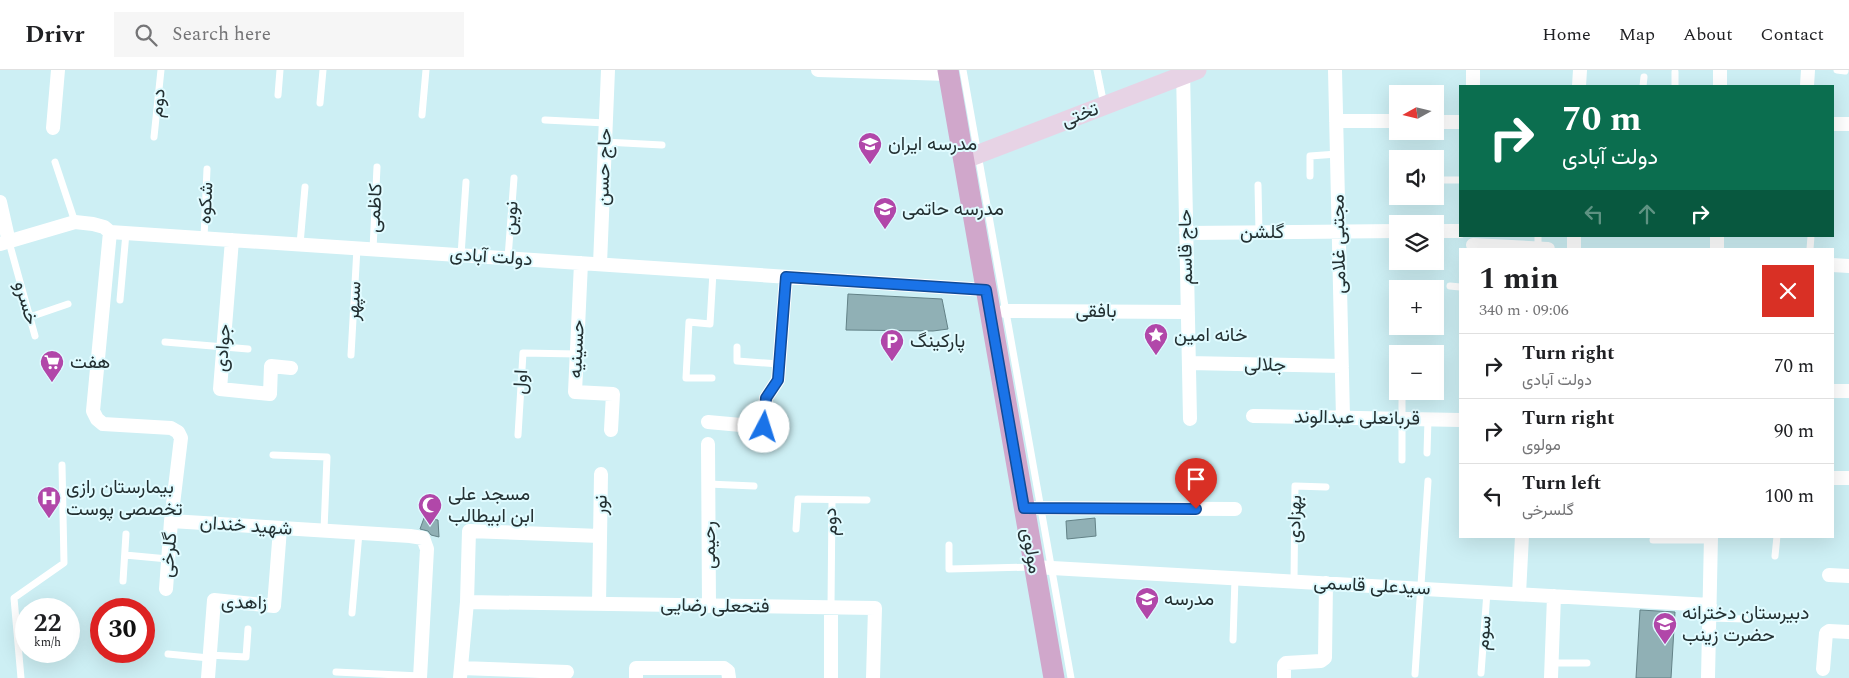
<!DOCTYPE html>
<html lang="en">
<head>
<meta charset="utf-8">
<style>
  body { margin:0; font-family:Spectral,Vazirmatn,serif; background:#f6f6f6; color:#202124; height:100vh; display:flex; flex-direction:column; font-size:19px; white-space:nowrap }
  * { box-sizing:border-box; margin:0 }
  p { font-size:16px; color:#757577 }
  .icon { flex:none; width:28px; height:28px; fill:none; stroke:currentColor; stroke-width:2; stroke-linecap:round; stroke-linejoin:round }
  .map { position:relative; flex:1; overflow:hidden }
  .details { position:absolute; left:1459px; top:178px; width:375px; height:290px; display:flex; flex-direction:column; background:#fff; border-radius:0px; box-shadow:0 5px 20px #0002 }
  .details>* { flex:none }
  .hud { position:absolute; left:1459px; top:15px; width:375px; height:152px; border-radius:0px; box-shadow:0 5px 20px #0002; background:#0b6e4f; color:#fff; overflow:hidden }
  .needle { width:32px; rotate:262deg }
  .controls { position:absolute; left:1389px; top:15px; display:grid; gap:10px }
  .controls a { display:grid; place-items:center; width:55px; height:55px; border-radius:0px; background:#fff; box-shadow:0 5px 20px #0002; font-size:25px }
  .speed { position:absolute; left:15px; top:528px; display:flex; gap:10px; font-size:25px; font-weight:700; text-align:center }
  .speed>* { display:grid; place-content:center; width:65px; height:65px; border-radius:50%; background:#fff; box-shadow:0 5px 20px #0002; line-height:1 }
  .speed small { font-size:12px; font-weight:400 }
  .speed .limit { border:8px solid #d22; background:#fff; color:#111 }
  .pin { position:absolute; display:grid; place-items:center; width:42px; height:42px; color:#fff; margin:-51px -21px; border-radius:50% 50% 50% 0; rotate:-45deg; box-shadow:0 0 5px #0007 }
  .pin .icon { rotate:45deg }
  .me { position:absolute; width:55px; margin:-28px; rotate:5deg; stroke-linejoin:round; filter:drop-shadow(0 0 4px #0008) }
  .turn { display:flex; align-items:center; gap:18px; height:105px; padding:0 20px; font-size:22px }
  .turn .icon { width:65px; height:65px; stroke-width:2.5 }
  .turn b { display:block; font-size:35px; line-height:42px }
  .lanes { display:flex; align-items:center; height:48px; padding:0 20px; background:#0003; justify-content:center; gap:25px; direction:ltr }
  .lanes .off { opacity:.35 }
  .round { display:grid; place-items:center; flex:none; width:52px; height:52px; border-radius:0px; background:#f6f6f6 }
  .head { display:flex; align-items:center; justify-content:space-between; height:85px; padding:0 20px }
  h1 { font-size:30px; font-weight:700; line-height:38px }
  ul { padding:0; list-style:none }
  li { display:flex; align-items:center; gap:15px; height:65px; padding:0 20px; border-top:1px solid #e0e0e0 }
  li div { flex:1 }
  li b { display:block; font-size:19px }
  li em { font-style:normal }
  header { display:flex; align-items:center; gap:30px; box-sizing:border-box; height:70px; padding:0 25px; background:#fff; border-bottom:1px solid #e0e0e0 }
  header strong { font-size:24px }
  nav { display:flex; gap:28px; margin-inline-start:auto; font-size:18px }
  .search { width:350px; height:45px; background:#f6f6f6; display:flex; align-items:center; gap:12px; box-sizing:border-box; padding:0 18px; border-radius:0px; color:#757577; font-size:19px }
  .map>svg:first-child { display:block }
  .building { fill:#90b0b5; stroke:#638287 }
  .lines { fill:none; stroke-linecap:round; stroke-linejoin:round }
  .service { stroke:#fff; stroke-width:7 }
  .minor { stroke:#fff; stroke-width:14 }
  .secondary { stroke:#e7d3e5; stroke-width:19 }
  .primary { stroke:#d0a7cb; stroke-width:21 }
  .route-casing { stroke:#114b97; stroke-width:12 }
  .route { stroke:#1a73e8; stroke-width:9 }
  .labels { text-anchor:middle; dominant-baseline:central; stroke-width:4; stroke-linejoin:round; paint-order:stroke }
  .street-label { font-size:19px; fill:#233032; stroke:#e0fbff }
  .poi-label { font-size:19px; fill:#233032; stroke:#e0fbff; text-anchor:start }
</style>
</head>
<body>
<header>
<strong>Drivr</strong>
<div class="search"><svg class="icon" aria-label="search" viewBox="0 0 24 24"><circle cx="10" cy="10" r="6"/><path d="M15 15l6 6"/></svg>Search here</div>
<nav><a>Home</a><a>Map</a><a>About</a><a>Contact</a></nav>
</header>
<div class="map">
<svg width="1849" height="608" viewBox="0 0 1849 608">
  <rect width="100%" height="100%" fill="#cdeff4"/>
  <path class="building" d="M848,224L942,229L948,259L933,261L846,260Z
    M424,448L438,450L439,467L431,465L428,461L420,459Z
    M1095,448L1096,466L1067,469L1066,451Z
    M1640,540L1675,542L1671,608H1636Z"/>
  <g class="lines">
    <path class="service" d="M963,0L1071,608
      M1097,0L1104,35
      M1837,0L1845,1
      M1643,16L1644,7
      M1675,16V2
      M278,25L280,0
      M320,33L323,0
      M422,45L426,0
      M545,50L606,53
      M154,67L161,0
      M605,72L662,75
      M55,92L75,152
      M1310,106V86L1337,84
      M1435,110H1460
      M1258,115L1259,162
      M204,168L207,99
      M9,172L35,266
      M300,174L305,117
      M1538,178V166
      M373,179L377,97
      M1810,179L1811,166
      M461,185L466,112
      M508,188L514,108
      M1450,216L1460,217
      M120,230L126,163
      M30,247L68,234
      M165,272L248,279
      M737,277V291L779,294
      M351,285L357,178
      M712,308H686L689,252L710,254L713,202
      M518,365L523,283L577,284
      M1427,383L1428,349
      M273,385L327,387L324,460
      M1402,390V321
      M708,414L754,416
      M796,459L798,429L867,430
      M1653,470H1711
      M949,475V499L1032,497
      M125,485L168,489
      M1775,486L1777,466
      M123,511L126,464
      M1294,512L1295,416L1326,417
      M831,537L832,430
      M352,543L359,463
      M1710,548L1745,549
      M1233,570L1235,508
      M168,584L209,588
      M209,585L246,587L248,559
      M1551,593H1587
      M336,602L420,606
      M1481,603L1487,522
      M1415,604L1428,411
      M21,608L14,528L64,493L62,395"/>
    <path class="minor" d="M818,0L948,4
      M1183,0L1190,349
      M1335,0L1343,348
      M1473,0V16
      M1579,16L1580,0
      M1720,16V0
      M1807,16L1808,0
      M1336,51H1398
      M1435,52H1460
      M1832,54H1849
      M53,58L58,0
      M0,132L9,172
      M1435,161H1460
      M110,162L93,341L97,349L103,354L171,358L178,362L181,368L171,451L410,466L423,468L427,479L420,608
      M1186,163L1398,161
      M232,170L220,319L270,324L271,296L291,298
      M0,174L75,152L93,154L104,157L110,162L986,220
      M1473,175L1548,179
      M1574,179V166
      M1717,179V166
      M581,193L575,322L613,324L611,360
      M600,194L608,0
      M1832,195L1849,196
      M1005,241L1188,242
      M1189,293L1342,296
      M1832,321H1849
      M1253,346L1460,350
      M708,352L763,357L766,328L778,310L786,207
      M708,374L709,536
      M1832,408H1849
      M1024,438L1235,439
      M1034,497L1710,535
      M1829,505L1849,506
      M166,519L171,451
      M1519,524L1522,466
      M467,532L875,538L873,608
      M599,534L601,404
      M461,598L567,602
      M1823,599L1826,563L1829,561L1849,562
      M208,608L214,530L274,536L280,459
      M460,608L467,532L469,461L600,466
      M636,608V598H724L728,601L729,608
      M831,608V537
      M1284,608V595L1286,593L1321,591L1325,588L1326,513
      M1551,608L1554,526
      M1708,608L1711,466"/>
    <path class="secondary" d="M963,90L1197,0"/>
    <path class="primary" d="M948,0L1054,608"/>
  </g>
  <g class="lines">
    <g class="route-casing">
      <path id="route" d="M764,357L766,328L778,310L786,207L986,220L1024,438L1196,439"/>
    </g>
    <use href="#route" class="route"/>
  </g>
  <defs>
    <g id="school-pin" transform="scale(1.25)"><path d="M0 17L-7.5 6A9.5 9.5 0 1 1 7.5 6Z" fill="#b147a9" stroke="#e0fbff"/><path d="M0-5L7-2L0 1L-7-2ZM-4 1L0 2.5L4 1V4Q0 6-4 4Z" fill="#fff"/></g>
    <g id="sight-pin" transform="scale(1.25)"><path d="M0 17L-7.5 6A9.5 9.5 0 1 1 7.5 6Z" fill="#b147a9" stroke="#e0fbff"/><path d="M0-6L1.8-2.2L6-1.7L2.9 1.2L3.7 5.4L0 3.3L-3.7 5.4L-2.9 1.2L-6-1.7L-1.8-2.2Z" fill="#fff"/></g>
    <g id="parking-pin" transform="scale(1.25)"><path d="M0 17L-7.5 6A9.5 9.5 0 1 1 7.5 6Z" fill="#b147a9" stroke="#e0fbff"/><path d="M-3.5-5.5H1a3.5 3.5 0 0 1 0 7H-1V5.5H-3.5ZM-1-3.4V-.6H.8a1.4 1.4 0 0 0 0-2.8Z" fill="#fff"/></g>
    <g id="supermarket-pin" transform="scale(1.25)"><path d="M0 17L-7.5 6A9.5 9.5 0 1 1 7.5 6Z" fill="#b147a9" stroke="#e0fbff"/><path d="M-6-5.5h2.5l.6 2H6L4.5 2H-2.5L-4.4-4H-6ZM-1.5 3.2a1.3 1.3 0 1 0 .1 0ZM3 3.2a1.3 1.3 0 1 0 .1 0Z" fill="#fff"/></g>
    <g id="hospital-pin" transform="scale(1.25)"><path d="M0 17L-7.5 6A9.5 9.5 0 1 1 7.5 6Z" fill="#b147a9" stroke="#e0fbff"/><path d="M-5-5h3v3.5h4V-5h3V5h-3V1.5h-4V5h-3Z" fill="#fff"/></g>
    <g id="mosque-pin" transform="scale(1.25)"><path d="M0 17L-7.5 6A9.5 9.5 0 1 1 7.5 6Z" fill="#b147a9" stroke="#e0fbff"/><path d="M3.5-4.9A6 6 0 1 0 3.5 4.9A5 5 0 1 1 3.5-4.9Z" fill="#fff"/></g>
  </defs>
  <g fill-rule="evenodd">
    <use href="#school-pin" x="870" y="74"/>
    <use href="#school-pin" x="885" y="139"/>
    <use href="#sight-pin" x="1156" y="265"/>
    <use href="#parking-pin" x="892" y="271"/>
    <use href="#supermarket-pin" x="52" y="292"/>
    <use href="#hospital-pin" x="49" y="428"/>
    <use href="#mosque-pin" x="430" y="435"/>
    <use href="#school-pin" x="1147" y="529"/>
    <use href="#school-pin" x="1665" y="554"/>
  </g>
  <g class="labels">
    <g class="street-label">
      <text transform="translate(158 33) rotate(-84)">دوم</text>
      <text transform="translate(1080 45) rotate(-21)">تختی</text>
      <text transform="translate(604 97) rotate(-88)">حاج حسن</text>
      <text transform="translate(206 133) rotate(-87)">شکوه</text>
      <text transform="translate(375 138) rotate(-87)">کاظمی</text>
      <text transform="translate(511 148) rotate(-86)">نوین</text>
      <text x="1262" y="162">گلشن</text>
      <text transform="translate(1339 174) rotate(-91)">مجتبی غلامی</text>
      <text transform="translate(1186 177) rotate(-91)">حاج قاسم</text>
      <text transform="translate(491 187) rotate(4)">دولت آبادی</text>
      <text transform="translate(354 231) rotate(-87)">سپهر</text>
      <text transform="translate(26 233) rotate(74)">خسرو</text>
      <text x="1096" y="241">بافقی</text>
      <text transform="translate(223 278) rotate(-86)">جوادی</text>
      <text transform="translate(577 279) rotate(-87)">حسینیه</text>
      <text transform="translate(1265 295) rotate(1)">جلالی</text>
      <text transform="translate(521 312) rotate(-87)">اول</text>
      <text transform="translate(1357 348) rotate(1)">قربانعلی عبدالوند</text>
      <text transform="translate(601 435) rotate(-89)">نور</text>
      <text transform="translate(1295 449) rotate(-88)">بهزادی</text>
      <text transform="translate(831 452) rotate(-93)">دوم</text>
      <text transform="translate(246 456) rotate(4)">شهید خندان</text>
      <text transform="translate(709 475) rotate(-90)">رحیمی</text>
      <text transform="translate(1031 481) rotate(80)">مولوی</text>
      <text transform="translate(169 485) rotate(-85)">گلرخی</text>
      <text transform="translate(1372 516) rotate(3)">سیدعلی قاسمی</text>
      <text transform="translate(244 533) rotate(1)">زاهدی</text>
      <text transform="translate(715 536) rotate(1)">فتحعلی رضایی</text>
      <text transform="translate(1484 563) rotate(-86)">سوم</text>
    </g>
    <g class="poi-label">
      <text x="888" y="74">مدرسه ایران</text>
      <text x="902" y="139">مدرسه حاتمی</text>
      <text x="1174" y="265">خانه امین</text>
      <text x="910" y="271">پارکینگ</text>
      <text x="70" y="292">هفت</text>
      <text x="66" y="417">بیمارستان رازی<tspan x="66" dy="22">تخصصی پوست</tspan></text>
      <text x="448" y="424">مسجد علی<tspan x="448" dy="22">ابن ابیطالب</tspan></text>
      <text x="1164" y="529">مدرسه</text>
      <text x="1682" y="543">دبیرستان دخترانه<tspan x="1682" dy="22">حضرت زینب</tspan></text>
    </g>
  </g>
</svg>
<div class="controls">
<a><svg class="needle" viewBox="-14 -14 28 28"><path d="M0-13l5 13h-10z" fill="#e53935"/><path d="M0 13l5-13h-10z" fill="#757577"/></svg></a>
<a><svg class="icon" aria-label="sound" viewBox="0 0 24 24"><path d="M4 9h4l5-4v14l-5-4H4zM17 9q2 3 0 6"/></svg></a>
<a><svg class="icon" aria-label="layers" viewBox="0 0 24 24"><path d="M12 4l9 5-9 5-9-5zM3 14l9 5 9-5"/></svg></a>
<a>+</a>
<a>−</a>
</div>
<div class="speed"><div>22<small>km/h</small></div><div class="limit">30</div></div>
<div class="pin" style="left:1196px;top:439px;background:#d93025"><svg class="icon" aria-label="arrive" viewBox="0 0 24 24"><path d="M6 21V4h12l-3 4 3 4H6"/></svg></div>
<svg class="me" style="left:764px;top:357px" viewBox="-20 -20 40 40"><circle r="19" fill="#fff"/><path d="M0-13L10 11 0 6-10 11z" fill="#1a73e8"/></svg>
<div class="hud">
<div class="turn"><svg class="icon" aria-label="right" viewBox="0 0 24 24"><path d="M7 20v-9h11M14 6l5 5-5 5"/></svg><div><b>70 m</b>دولت آبادی</div></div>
<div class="lanes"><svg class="icon off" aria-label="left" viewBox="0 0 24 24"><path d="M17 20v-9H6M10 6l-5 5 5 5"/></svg><svg class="icon off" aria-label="ahead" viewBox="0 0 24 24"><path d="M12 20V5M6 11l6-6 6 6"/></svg><svg class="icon" aria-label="right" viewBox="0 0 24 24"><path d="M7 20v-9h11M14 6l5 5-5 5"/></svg></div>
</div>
<section class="details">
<div class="head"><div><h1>1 min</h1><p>340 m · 09:06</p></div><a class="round" style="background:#d93025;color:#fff"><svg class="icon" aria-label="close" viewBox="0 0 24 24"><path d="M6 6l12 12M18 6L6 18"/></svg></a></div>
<ul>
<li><svg class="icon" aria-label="right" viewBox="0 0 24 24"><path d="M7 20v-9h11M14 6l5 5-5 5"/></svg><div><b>Turn right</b><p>دولت آبادی</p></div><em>70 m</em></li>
<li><svg class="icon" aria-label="right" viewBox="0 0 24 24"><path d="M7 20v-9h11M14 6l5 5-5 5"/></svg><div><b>Turn right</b><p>مولوی</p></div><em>90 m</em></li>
<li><svg class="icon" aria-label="left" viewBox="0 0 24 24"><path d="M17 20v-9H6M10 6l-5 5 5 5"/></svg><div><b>Turn left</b><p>گلسرخی</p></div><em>100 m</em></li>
</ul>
</section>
</div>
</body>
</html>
